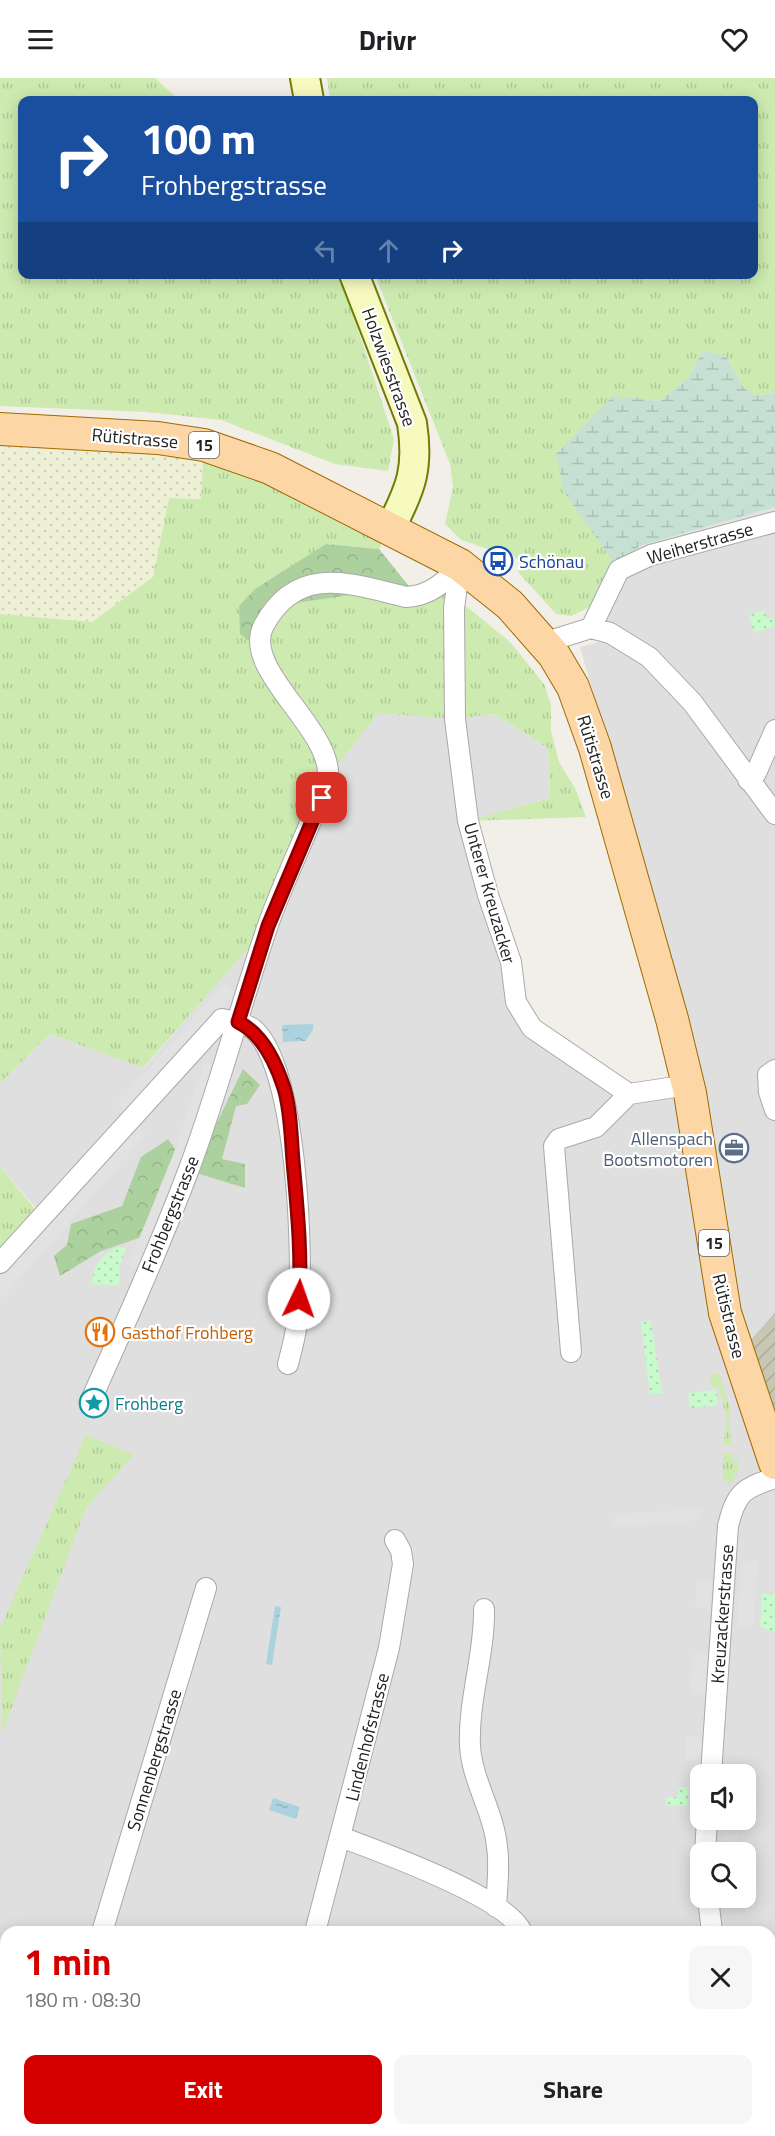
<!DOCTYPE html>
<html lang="en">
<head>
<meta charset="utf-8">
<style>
  body { margin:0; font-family:"Titillium Web",sans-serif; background:#f6f6f6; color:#202124; height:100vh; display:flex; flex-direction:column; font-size:22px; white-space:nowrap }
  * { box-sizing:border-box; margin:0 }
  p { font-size:20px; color:#757577 }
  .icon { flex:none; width:33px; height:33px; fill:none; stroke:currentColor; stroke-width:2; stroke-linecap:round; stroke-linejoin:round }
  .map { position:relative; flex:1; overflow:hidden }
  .drawer { position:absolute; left:0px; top:1848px; width:776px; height:210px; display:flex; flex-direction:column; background:#fff; border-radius:18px 18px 0 0; box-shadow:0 3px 15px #0003 }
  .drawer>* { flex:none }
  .guide { position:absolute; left:18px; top:18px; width:740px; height:183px; border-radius:12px; box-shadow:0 3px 15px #0003; background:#1a4fa0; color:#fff; overflow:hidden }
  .fabs { position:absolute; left:690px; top:1686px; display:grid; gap:12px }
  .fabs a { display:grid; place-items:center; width:66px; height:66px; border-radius:12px; background:#fff; box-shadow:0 3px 15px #0003; font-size:30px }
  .pin { position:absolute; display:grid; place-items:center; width:51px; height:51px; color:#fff; margin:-26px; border-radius:12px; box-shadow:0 3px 9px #0006 }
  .me { position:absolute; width:66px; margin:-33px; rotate:3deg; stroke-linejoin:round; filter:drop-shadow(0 0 4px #0008) }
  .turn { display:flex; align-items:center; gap:21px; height:126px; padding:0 24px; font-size:27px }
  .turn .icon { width:78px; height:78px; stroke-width:2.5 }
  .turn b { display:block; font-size:42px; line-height:51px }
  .lanes { display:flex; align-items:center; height:57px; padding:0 24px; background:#0003; justify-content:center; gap:30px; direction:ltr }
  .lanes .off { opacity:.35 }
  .round { display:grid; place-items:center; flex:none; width:63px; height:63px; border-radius:12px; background:#f6f6f6 }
  .headline { display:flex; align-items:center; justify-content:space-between; height:102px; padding:0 24px }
  h1 { font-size:36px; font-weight:700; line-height:45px; color:#d40000 }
  .button { display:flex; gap:12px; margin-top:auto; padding:12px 24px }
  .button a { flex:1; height:69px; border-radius:12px; background:#d40000; color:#fff; font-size:24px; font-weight:700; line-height:69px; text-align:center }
  .button a+a { background:#f6f6f6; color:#202124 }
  header { display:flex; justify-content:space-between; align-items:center; height:78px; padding:0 24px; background:#fff; font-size:27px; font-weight:700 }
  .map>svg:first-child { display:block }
  .residential { fill:#e0dfdf; fill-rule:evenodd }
  .construction { fill:url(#construction-furrows) }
  .farmland { fill:url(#farmland-dots) }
  .grass { fill:url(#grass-tufts) }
  .forest { fill:url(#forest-crowns) }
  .wetland { fill:url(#wetland-marsh) }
  .park { fill:url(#park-dots) }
  .parking { fill:#e2e2e2 }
  .water { fill:url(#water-ripples) }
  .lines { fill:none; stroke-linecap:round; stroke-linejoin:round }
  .street-casing { stroke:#a9a9a9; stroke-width:22 }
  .secondary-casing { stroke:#707d05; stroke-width:32 }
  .primary-casing { stroke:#a06b00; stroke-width:34 }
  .street { stroke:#fff; stroke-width:20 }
  .secondary { stroke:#f7fabf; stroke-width:28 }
  .primary { stroke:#fcd6a4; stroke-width:32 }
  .route-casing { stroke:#8a0000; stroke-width:15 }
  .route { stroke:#d40000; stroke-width:10 }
  .labels { text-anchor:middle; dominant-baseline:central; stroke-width:4.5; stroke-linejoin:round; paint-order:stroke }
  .shield { fill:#fff; stroke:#646464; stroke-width:1.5 }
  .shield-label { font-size:16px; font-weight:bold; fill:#222 }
  .street-label { font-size:18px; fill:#222; stroke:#fff }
  .transit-label { font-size:18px; fill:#164399; stroke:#fff; text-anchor:start }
  .service-label { font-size:18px; fill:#4e5e75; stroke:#fff; text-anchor:end }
  .food-label { font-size:18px; fill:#c56008; stroke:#fff; text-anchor:start }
  .culture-label { font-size:18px; fill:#0d838f; stroke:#fff; text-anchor:start }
</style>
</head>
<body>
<header><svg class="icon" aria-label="menu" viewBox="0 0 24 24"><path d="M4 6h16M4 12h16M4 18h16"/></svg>Drivr<svg class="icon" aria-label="heart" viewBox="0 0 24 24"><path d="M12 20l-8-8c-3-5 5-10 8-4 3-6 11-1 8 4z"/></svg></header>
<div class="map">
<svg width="775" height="2058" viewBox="0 0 775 2058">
  <defs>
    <pattern id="construction-furrows" width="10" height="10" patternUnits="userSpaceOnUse" patternTransform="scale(1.5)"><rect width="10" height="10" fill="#c7c7b4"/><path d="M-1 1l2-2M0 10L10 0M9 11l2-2" fill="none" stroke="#abab9a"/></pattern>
    <pattern id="farmland-dots" width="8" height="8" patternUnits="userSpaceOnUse" patternTransform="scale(1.5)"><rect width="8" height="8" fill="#eef0d5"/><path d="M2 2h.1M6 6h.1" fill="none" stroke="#ccceb7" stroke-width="1.8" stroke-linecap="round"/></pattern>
    <pattern id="grass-tufts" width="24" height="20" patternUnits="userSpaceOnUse" patternTransform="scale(1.5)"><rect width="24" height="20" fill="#cdebb0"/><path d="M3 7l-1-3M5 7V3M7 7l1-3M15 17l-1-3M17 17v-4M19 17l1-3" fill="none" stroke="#b0c997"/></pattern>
    <pattern id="forest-crowns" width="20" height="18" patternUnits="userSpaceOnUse" patternTransform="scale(1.5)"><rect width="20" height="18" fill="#add19e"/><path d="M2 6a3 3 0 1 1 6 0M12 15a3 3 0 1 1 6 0" fill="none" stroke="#95b388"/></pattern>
    <pattern id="wetland-marsh" width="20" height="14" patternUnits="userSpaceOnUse" patternTransform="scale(1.5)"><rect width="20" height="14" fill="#c6e0d4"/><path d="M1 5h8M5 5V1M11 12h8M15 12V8" fill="none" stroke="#aac0b6"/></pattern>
    <pattern id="park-dots" width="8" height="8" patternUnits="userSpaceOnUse" patternTransform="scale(1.5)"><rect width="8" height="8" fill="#c8facc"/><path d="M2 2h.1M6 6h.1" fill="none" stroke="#acd6af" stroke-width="1.8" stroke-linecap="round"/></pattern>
    <pattern id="water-ripples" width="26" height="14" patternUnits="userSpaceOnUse" patternTransform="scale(1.5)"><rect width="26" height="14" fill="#aad3df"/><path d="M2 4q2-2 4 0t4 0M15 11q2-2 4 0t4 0" fill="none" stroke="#92b5bf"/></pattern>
  </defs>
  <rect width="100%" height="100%" fill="#f2efe9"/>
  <path class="residential" d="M775,429V736L649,579L591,550L619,492L639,468Z
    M603,563L635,581L665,605L724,681L775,742V2058H0V1185L42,1137L0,1089V1005L50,956L144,990L268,847L328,699L379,634L455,641L494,636L548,670L550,720L468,743L516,924L614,1006L690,1015L705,1009L580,569ZM700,1696H746V1742H700ZM700,1774H746V1820H700ZM6,1854H770V2052H6Z"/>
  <path class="construction" d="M775,1235V1338L748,1265Z"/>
  <path class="farmland" d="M0,351L204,367L201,421L169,420L153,499L92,544L0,536Z"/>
  <path class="grass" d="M0,0H155L179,22H22V196L340,197L394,361L388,393L335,386L221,342L146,334L0,328Z
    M327,0H775V314L755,318L743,309L726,278L703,273L687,301L660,323L613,319L708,448L639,468L619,492L613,483L592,528L571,538L556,536L518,494L523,487L510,474L503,481L488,471L461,462L445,446L453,409L450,386L375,197L753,196V22H330Z
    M204,367L391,449L379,471L326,466L277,528L370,514L414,528L449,514L510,564L544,606L551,626V653L559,684L576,712L586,739L468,743L550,720L548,670L494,636L455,641L379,635L328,699L253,865L143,990L50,956L0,1005V536L92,544L153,499L169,420L201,421Z
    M0,1089L35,1131L0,1171Z
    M719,1296L729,1327L731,1367H723L727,1342L719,1309H712L710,1297Z
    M86,1357L134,1377L86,1430L2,1655L0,1550Z
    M735,1375L732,1379L733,1383L737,1381L739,1392L730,1407L723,1400V1376Z"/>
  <path class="forest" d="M326,466L379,471L417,518L370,514L277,528L261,572L240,556L239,528L255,511Z
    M243,991L260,1007L247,1026L236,1028L222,1081L245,1086V1110L193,1094Z
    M168,1061L178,1075L139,1160L101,1173L60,1198L54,1178L67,1167L71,1146L122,1128L141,1079Z"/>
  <path class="wetland" d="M703,273L726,278L743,309L755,318L775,314V429L639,468L619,492L564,414L556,376L613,318L660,323L687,301Z"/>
  <path class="park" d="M764,532L767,541L773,539L775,548L754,555L749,537Z
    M118,1169L126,1170L120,1187L119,1208L92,1206C93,1189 102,1175 118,1169Z
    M651,1243L662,1315L650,1316L641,1244Z
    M716,1312L718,1327L690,1330L688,1315Z
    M775,1515V1554L760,1549L762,1516Z
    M678,1709H689L688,1728L666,1727L667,1719H677Z"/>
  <path class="parking" d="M775,429V454L639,468L708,448Z
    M225,905L235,914L127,1035L117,1026Z
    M204,985L217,987L185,1083L140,1192L128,1188L173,1077Z
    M136,1046L147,1056L0,1223V1200Z
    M702,1431L694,1443L610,1449L618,1436Z
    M758,1483L753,1547L737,1549L742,1485Z
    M697,1501L712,1502L710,1531L695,1530Z
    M693,1575L709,1577L706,1617L690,1616Z
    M687,1658L704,1659L702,1683L685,1682Z
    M739,1756V1774H722V1757Z"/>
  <path class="water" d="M313,946V952L305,963L283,964L282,947Z
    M275,1528L281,1529L272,1587L266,1586Z
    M273,1720L300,1729L296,1741L269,1732Z"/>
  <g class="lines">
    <g class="street-casing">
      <path id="street" d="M460,487L454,530L455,641L468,743L488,817L511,884L516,924L532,950L629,1016
        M591,550L619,492L651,477L775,444
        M543,565L591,550L610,555L649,579L692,624L775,736
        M748,702L756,695L775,652
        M775,992L768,997L769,1014L775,1032
        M0,1185L222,941C232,943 245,945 253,951C297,988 304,1180 298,1236C297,1253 292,1270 288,1286
        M571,1274L554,1068L559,1061L596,1049L629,1016L688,1007
        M91,1322C125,1246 159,1170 189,1091C219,1011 240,928 268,847C280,813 296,779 310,745C317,731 327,714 328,699C332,650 240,591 264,547C298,485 351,506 406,519C430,518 445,504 460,487
        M484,1531C485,1576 468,1622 470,1668C472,1703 494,1734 497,1769C500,1788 497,1810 496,1829
        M711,1696L728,1448C736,1415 743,1410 775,1400
        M341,1759C378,1773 508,1819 522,1854
        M705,1774L707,1742
        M708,1820L712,1854
        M102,1854L206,1510
        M315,1854L389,1570L403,1486L401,1473L395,1462
        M49,2058L50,2052
        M273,2058L274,2052
        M499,2058L500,2052
        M699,2058L702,2052"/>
    </g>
    <g class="secondary-casing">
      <path id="secondary" d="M305,0L309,22
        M354,196L412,345C419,390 411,410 391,449"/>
    </g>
    <g class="primary-casing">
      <path id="primary" d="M0,351L158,360L204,367L270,390L460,487L510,527L554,577L573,609L595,670L672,941L690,1015L725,1235L775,1385"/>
    </g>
    <use href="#street" class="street"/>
    <use href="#secondary" class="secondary"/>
    <use href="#primary" class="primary"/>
  </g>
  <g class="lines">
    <g class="route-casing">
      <path id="route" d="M299,1221C302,1175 297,1129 293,1083C291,1060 291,1033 284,1010C276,985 263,956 238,944L268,848L322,720"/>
    </g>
    <use href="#route" class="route"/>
  </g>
  <defs>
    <g id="bus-ring" transform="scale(1.5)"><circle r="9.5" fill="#fff" stroke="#1a4fb4" stroke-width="1.5"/><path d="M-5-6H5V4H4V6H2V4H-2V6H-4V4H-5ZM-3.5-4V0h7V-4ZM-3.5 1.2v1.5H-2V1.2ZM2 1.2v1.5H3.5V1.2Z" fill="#1a4fb4"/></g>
    <g id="office-ring" transform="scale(1.5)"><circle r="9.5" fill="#fff" stroke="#5c6f8a" stroke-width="1.5"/><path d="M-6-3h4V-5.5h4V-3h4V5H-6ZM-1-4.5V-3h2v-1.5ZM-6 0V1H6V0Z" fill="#5c6f8a"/></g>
    <g id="restaurant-ring" transform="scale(1.5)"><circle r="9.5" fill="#fff" stroke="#e8710a" stroke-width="1.5"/><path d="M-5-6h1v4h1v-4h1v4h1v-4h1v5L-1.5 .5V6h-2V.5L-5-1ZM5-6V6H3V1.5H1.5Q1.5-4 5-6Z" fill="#e8710a"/></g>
    <g id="sight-ring" transform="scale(1.5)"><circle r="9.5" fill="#fff" stroke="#0f9aa8" stroke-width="1.5"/><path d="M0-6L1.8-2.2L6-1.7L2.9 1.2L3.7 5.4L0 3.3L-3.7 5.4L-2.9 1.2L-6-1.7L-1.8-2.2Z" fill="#0f9aa8"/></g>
  </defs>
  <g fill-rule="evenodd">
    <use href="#bus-ring" x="498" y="483"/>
    <use href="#office-ring" x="734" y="1070"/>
    <use href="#restaurant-ring" x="100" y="1254"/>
    <use href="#sight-ring" x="94" y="1325"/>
  </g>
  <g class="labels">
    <g class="shield">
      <rect x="189" y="354" width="30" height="26" rx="4.5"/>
      <rect x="699" y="1152" width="30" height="26" rx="4.5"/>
    </g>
    <g class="shield-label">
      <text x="204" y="367">15</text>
      <text x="714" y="1165">15</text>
    </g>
    <g class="street-label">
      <text transform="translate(389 289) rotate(70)">Holzwiesstrasse</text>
      <text transform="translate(135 360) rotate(5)">Rütistrasse</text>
      <text transform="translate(700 465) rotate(-16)">Weiherstrasse</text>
      <text transform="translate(596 679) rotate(73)">Rütistrasse</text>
      <text transform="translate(490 815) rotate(74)">Unterer Kreuzacker</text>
      <text transform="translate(170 1136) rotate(-68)">Frohbergstrasse</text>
      <text transform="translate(729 1238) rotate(76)">Rütistrasse</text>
      <text transform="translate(722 1536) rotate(-86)">Kreuzackerstrasse</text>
      <text transform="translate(367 1659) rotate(-76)">Lindenhofstrasse</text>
      <text transform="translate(154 1682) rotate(-73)">Sonnenbergstrasse</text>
    </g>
    <g class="transit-label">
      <text x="519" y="483">Schönau</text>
    </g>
    <g class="service-label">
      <text x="713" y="1060">Allenspach<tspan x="713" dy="21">Bootsmotoren</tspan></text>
    </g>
    <g class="food-label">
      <text x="121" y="1254">Gasthof Frohberg</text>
    </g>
    <g class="culture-label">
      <text x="115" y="1325">Frohberg</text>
    </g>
  </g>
</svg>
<div class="fabs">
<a><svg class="icon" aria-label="sound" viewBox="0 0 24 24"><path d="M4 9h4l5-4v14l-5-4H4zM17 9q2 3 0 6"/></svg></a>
<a><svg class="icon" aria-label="search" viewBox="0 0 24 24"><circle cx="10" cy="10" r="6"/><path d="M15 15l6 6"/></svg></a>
</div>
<div class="pin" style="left:322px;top:720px;background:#d93025"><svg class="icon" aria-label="arrive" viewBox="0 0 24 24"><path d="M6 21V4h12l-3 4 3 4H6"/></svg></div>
<svg class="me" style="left:299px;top:1221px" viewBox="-20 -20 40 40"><circle r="19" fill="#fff"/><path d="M0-13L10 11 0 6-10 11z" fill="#d40000"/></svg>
<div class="guide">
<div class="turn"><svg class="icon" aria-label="right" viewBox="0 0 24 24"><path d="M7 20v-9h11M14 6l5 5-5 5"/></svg><div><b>100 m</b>Frohbergstrasse</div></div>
<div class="lanes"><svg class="icon off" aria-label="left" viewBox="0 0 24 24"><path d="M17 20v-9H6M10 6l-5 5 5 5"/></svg><svg class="icon off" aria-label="ahead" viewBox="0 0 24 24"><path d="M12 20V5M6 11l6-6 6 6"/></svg><svg class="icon" aria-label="right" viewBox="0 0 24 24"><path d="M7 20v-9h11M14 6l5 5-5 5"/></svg></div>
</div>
<section class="drawer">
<div class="headline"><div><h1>1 min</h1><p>180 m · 08:30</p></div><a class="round"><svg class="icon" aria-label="close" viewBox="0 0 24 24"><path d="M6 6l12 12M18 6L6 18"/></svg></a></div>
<div class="button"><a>Exit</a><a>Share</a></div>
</section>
</div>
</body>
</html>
